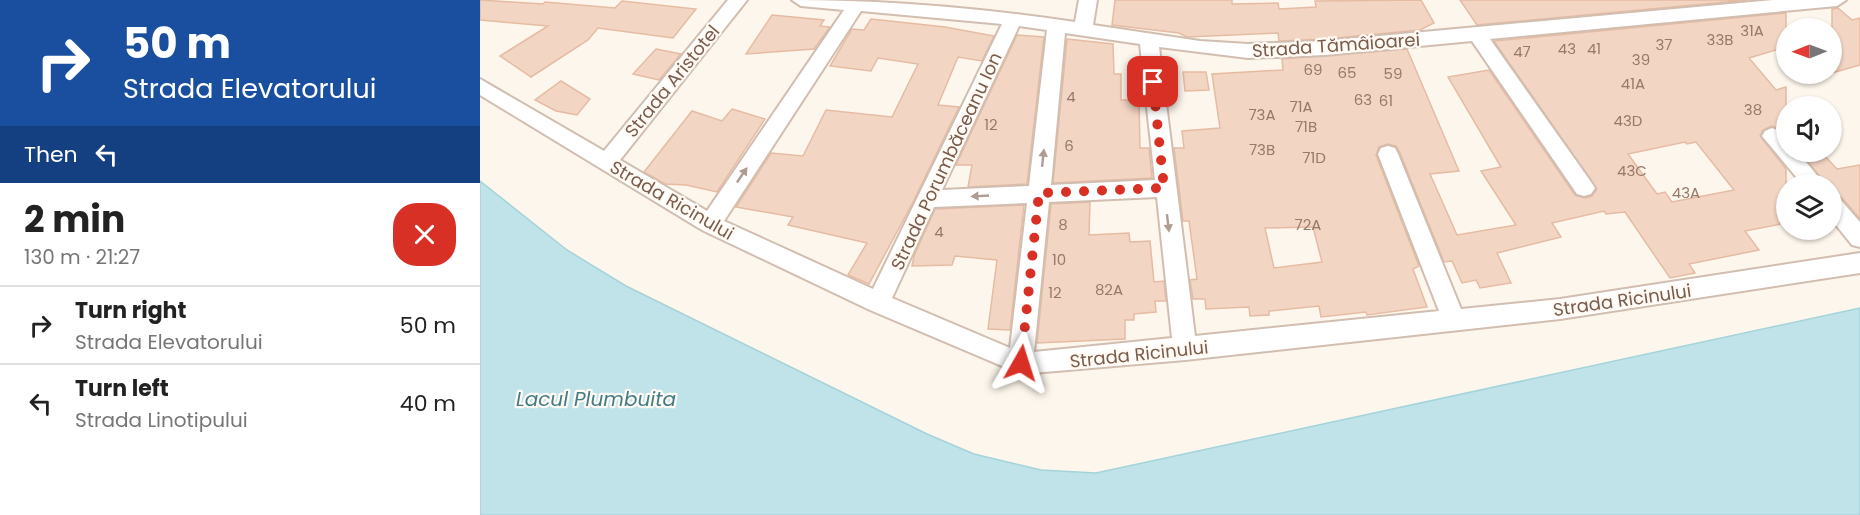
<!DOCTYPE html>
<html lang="en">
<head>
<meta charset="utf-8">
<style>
  body { margin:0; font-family:Poppins,sans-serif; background:#f6f6f6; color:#222; height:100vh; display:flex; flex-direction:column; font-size:22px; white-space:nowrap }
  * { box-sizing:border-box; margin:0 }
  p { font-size:20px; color:#767676 }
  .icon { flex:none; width:33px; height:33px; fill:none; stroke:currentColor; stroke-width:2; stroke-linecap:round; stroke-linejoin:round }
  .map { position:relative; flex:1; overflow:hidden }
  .panel { display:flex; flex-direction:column; background:#fff; width:480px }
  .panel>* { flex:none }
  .top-card { background:#1a4fa0; color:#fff; overflow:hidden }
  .needle { width:39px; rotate:269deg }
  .buttons { position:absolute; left:1296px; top:18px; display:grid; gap:12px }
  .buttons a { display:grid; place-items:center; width:66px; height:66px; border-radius:50%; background:#fff; box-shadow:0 2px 4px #0004; font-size:30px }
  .pin { position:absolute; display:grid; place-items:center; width:51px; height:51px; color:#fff; margin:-26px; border-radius:12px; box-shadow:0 3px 9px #0006 }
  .me { position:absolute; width:66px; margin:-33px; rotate:6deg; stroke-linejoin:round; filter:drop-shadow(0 0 4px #0008) }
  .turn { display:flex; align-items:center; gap:21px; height:126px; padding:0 24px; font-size:27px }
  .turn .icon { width:78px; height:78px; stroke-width:2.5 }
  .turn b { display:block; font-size:42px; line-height:51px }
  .then { display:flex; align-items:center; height:57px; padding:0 24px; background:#0003; gap:12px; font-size:22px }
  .round { display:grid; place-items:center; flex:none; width:63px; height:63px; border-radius:24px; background:#f6f6f6 }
  .overview { display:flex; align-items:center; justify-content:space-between; height:102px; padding:0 24px }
  h1 { font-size:36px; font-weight:700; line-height:45px }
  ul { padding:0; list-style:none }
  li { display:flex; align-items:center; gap:18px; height:78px; padding:0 24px; border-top:2px solid #e0e0e0 }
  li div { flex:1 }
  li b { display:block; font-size:22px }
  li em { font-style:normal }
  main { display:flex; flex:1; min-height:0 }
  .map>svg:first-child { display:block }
  .water { fill:#bfe3e8; stroke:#a5d3da; stroke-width:1.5 }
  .building { fill:#f3d5c3; stroke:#e6bba3; stroke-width:1.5; fill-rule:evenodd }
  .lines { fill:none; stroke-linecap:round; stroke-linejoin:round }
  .minor-casing { stroke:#d1beb0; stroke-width:4 }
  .minor { fill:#fff; fill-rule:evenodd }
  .oneway { fill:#af9d94 }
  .route { stroke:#d93025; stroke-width:10; stroke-dasharray:0 18 }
  .labels { text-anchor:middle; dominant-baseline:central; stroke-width:4.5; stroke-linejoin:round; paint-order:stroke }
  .number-label { font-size:15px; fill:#987a6a }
  .street-label { font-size:18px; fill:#7a5c4d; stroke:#fffaf3 }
  .water-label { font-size:20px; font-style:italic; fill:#437c86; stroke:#fffaf3 }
</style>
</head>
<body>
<main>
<section class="panel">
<div class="top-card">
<div class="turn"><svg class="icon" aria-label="right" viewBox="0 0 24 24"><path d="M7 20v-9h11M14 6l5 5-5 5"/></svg><div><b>50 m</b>Strada Elevatorului</div></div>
<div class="then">Then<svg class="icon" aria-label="left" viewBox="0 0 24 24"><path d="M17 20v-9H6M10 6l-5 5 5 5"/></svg></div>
</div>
<div class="overview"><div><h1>2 min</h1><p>130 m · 21:27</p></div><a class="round" style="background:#d93025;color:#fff"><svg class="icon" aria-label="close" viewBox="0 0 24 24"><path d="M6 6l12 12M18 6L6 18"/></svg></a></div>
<ul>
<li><svg class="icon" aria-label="right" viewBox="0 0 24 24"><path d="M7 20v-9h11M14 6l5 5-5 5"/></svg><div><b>Turn right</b><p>Strada Elevatorului</p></div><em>50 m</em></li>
<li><svg class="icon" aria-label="left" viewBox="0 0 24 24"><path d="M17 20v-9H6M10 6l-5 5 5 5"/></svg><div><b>Turn left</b><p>Strada Linotipului</p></div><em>40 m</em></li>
</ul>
</section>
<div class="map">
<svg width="1380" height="515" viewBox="0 0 1380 515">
  <rect width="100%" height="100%" fill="#fdf6ec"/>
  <path class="water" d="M0,181L87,250L146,286L447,434L494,454L561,470L616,473L1380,308V515H0Z"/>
  <path class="building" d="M0,0L63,4L65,2L135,8L142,1L216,9L193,38L118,28L108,40L51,77L20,56L68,26L0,20Z
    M635,0H752V4L798,3L799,9L836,7L835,1L941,0L954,23L940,30L845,39L799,41L798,33L707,37L699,33L632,25Z
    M980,0H1268L997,25Z
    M1358,8L1372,20L1380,18V65L1352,73V9Z
    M1306,13V47L1269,58L1296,90L1306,87V136L1300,129L1291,126L1283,130L1280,136L1306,169V223L1265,231L1279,250L1209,264L1215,273L1190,278L1145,212L1126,214L1124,211L1072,223L1081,237L1017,253L1031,283L1000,288L996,280L982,283L972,261L964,262L920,153L916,146L907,144L899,147L896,155L939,266L933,269L947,307L887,315L886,312L841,317L839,306L789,311V315L770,316L769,307L726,309L725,299H713L710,280L717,279L709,221H703L694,148H704L702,131L740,128L732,74L803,70L802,59L927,49L979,171L950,174L977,235L1036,225L1001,171L1021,167L968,77L1009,70L1095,195L1105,198L1112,196L1117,189L1014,41ZM1205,142L1207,144L1216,142L1254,190L1192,202L1185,192L1177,194L1148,154ZM833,227L842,262L794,268L785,228Z
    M292,15L344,20L340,26L350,27L334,49L266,54Z
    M391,19L465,27L514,36L502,61L478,57L458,105L479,107L433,202L389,284L368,275L387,243L308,225L313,217L256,207L291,153L323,156L346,110L412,117L438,64L398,58L391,71L350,66L372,29L384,30Z
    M537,35L564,37L547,184L488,187L492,165H476Z
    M587,39L633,44L634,74H641V100H659L660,148H669L672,178L573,183Z
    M176,49L201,54L179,80L153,74Z
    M703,72H726L729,90L705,91Z
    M81,81L110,99L97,115L76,111L55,100Z
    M252,109L285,119L237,192L206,185L185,184L164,172L212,111L242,121Z
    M1320,152H1341L1357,169L1380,165V219L1362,198L1352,194V184H1346Z
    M610,202L609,235L649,233L650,242L670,241L674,282L684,281L686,301H675L676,312L654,314V320H645V339L557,343L571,204Z
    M544,205L530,330L508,329L517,260L475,256L472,265L432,266L434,256L455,209Z"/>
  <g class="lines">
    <g class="minor-casing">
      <path id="minor" d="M248,0H267L140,160L227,211L364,10L321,6L312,0C407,0 501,8 595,22L599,0H617L613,25L720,41L768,44L845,41L1293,0H1366L1357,6L1010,39L1111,182L1115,188L1111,194L1104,196L1097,194L992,41L845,55L768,58L679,47L715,336L959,311L898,154L901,148L908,146L915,148L918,154L981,309L1080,299L1380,253V273L1080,319L705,360L541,374L390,310L222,230L0,95V79L124,151ZM381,11L522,24L393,289L244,221ZM539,26L567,30L549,186L462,190ZM585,33L660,44L675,180L571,185ZM677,197L692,338L554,352L569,202ZM547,203L530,348L412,298L454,207Z
        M1292,128L1299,131L1306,139V152H1318L1344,184H1322L1282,136L1285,131Z
        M1352,196L1360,199L1380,222V247L1372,245L1352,220Z"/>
    </g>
    <use href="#minor" class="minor"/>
  </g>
  <defs><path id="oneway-solid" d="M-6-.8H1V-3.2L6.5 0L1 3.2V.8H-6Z" transform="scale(1.5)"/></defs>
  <g class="oneway">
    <use href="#oneway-solid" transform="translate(563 158) rotate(-84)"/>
    <use href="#oneway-solid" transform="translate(262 175) rotate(-56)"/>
    <use href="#oneway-solid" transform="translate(500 196) rotate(177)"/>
    <use href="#oneway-solid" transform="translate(688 223) rotate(83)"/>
  </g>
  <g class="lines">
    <path class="route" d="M541,363L559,193L684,188L673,82"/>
  </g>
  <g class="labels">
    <g class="number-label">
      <text x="1272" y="30">31A</text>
      <text x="1240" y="39">33B</text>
      <text x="1184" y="44">37</text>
      <text x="1087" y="48">43</text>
      <text x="1114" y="48">41</text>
      <text x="1042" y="51">47</text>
      <text x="1161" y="59">39</text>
      <text x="833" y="69">69</text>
      <text x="867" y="72">65</text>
      <text x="913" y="73">59</text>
      <text x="1153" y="83">41A</text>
      <text x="591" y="96">4</text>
      <text x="883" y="99">63</text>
      <text x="906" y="100">61</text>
      <text x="821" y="106">71A</text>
      <text x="1273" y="109">38</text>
      <text x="782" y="114">73A</text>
      <text x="1148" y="120">43D</text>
      <text x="511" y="124">12</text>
      <text x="826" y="126">71B</text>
      <text x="589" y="145">6</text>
      <text x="782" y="149">73B</text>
      <text x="834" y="157">71D</text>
      <text x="1152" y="170">43C</text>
      <text x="1206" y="192">43A</text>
      <text x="583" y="224">8</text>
      <text x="828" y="224">72A</text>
      <text x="459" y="231">4</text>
      <text x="579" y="259">10</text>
      <text x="629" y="289">82A</text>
      <text x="575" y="292">12</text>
    </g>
    <g class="street-label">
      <text transform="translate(856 45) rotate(-4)">Strada Tămâioarei</text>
      <text transform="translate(192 81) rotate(-51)">Strada Aristotel</text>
      <text transform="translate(466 161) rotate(-65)">Strada Porumbăceanu Ion</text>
      <text transform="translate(192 200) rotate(30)">Strada Ricinului</text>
      <text transform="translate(1142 300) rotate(-8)">Strada Ricinului</text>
      <text transform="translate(659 354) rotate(-6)">Strada Ricinului</text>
    </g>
    <g class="water-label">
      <text x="116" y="399">Lacul Plumbuita</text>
    </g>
  </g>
</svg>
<div class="buttons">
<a><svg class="needle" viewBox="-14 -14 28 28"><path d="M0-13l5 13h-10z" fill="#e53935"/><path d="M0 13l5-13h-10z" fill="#767676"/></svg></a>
<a><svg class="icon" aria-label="sound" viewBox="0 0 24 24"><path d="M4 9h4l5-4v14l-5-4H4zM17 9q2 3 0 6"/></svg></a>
<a><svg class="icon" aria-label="layers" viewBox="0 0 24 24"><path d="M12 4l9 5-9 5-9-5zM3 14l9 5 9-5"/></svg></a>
</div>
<div class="pin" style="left:673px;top:82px;background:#d93025"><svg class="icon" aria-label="arrive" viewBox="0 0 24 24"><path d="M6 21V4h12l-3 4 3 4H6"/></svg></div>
<svg class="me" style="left:541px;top:363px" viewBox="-20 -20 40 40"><path d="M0-17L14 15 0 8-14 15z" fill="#d93025" stroke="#fff" stroke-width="4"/></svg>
</div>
</main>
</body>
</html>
